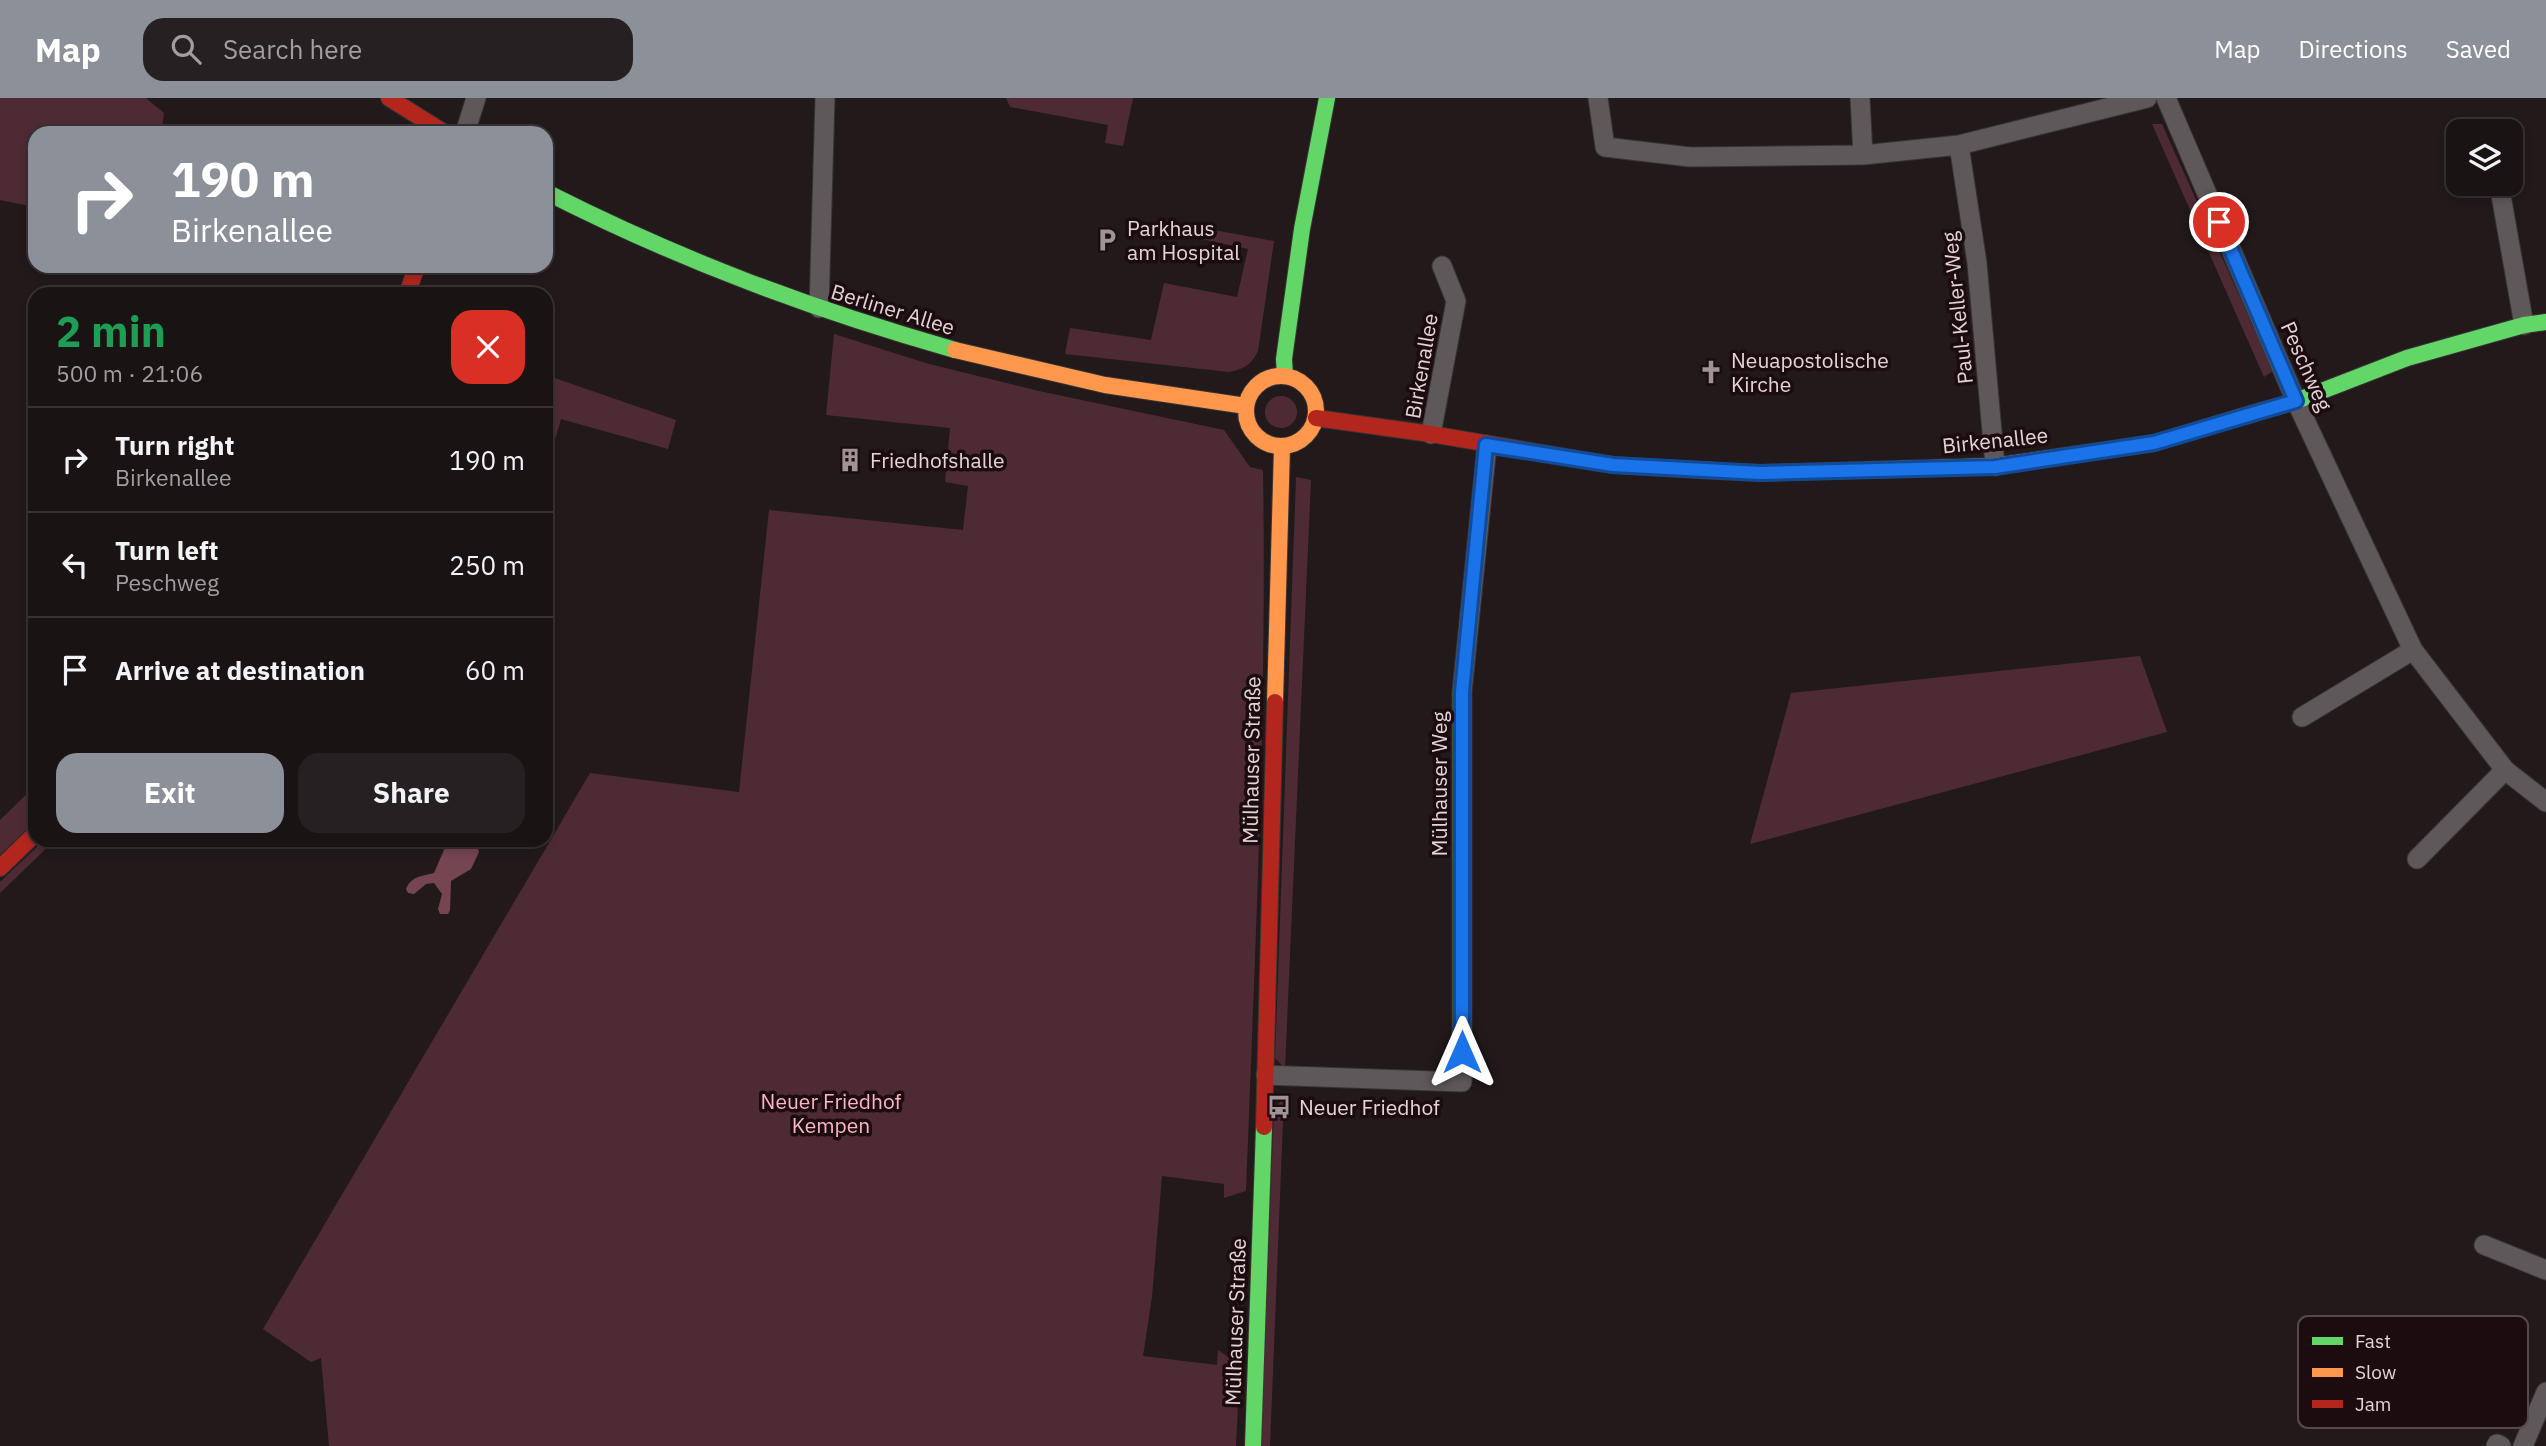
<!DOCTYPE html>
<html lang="en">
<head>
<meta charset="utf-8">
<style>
  body { margin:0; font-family:"IBM Plex Sans",sans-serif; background:#272022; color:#f1f3f6; height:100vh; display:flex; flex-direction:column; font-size:26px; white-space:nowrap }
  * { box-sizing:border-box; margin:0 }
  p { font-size:23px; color:#9f9ea0 }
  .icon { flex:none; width:38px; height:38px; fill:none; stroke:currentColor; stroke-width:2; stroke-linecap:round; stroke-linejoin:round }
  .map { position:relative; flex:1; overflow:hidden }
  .drawer { position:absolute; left:28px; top:189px; width:525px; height:560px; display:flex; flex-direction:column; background:#1a1314; border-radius:21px; box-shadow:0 4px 10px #0003,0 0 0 2px #383234 }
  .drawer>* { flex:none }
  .hud { position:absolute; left:28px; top:28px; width:525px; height:147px; border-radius:21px; box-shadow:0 4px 10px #0003,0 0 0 2px #383234; background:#8c9099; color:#fff; overflow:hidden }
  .controls { position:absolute; left:2446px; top:21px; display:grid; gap:14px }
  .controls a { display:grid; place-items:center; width:77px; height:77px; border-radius:14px; background:#1a1314; box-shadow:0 4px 10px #0003,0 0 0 2px #383234; font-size:35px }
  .pin { position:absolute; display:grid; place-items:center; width:60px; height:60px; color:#fff; margin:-30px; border:4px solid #fff; border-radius:50%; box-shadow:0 2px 7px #0007 }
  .me { position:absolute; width:77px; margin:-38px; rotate:0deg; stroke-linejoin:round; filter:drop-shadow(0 0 5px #0008) }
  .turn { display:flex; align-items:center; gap:24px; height:147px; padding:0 28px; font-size:32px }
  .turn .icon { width:91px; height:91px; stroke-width:2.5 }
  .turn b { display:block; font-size:49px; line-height:60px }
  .round { display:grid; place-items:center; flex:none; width:74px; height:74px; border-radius:21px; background:#272022 }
  .overview { display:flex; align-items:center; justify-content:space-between; height:119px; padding:0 28px }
  h1 { font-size:42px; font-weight:700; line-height:52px; color:#1e9e55 }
  .button { display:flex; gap:14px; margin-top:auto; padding:14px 28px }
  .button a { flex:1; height:80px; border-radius:21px; background:#8c9099; color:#fff; font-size:28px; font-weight:700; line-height:80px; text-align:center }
  .button a+a { background:#272022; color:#f1f3f6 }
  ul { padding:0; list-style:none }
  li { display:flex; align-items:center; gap:21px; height:105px; padding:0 28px; border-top:2px solid #383234 }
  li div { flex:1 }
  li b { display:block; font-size:26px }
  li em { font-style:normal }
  header { display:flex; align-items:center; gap:42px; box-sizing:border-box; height:98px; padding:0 35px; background:#8c9099; color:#fff }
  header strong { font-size:33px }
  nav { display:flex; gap:38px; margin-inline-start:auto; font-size:24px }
  .search { width:490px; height:63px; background:#272022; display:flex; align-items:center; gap:18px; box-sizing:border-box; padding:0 24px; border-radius:21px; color:#9f9ea0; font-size:26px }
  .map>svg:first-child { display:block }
  .green { fill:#4e2b34 }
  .water { fill:#764552 }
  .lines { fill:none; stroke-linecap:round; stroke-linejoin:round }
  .street-casing { stroke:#3a3334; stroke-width:21 }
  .fast-casing { stroke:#3a3334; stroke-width:18 }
  .slow-casing { stroke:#3a3334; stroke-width:18 }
  .jam-casing { stroke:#3a3334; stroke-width:18 }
  .street { stroke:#5f585a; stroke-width:19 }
  .fast { stroke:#63d668; stroke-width:16 }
  .slow { stroke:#ff974d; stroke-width:16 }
  .jam { stroke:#b3261e; stroke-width:16 }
  .route-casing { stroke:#114b97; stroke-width:18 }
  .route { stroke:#1a73e8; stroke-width:12 }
  .labels { text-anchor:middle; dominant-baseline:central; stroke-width:7; stroke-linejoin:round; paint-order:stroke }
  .poi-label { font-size:21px; fill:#e2d5d8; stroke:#1c0c10; text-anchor:start }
  .street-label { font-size:21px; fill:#e2d5d8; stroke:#1c0c10 }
  .park-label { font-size:21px; fill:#fbb5c5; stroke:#1c0c10 }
  .key { fill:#1c0c10; stroke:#57484c; stroke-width:2 }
  .key-label { font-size:19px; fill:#e2d5d8 }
</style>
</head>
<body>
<header>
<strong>Map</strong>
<div class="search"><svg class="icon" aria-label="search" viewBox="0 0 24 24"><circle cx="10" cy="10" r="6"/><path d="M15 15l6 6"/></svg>Search here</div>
<nav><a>Map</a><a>Directions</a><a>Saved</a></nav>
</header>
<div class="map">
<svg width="2546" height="1348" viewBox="0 0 2546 1348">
  <rect width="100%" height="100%" fill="#22191b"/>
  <path class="green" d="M0,0H146L164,15L161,35H35V109L0,102Z
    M1006,0H1133L1123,48L1105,45L1108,27L1010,9Z
    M2152,26H2162L2273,273L2264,279Z
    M1176,125L1274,143L1258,253C1251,267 1244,271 1229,274L1065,256L1070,230L1151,242L1164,185L1237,199L1248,151L1174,135Z
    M834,236L929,266L1039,293L1224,332L1250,369L1263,372C1267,612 1255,853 1246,1093L1224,1100V1086L1162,1078L1152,1199L1143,1258L1217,1267L1218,1252L1240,1267L1236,1348H329L321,1260L311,1264L263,1231L590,675L739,694L769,412L963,432L968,388L945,384L950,330L826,317Z
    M546,277L676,322L668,351L561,321L546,372Z
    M1265 314a16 16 0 1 1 32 0a16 16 0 1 1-32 0Z
    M1296,379L1311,382L1285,970L1275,960Z
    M2140,558L2167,634L1750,746L1791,595Z
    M35,688V723L0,757V722Z
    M44,742H55L0,795V784Z
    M1284,998L1270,1348H1260L1274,1012Z"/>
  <path class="water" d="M452,742H475L479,754L471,771L451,783L450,812L448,816H440L438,811L442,796L434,785L426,786L414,796L408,795L406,791C411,778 423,778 434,775L446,747Z"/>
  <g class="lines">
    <g class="street-casing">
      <path id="street" d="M1598,0L1605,49L1690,59L1863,57L1959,47L2147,0
        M1860,0L1863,57
        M2166,0L2296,303L2413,552L2505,672L2546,704
        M465,35L476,0
        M1959,47L1977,165L1995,368
        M2499,86L2524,227
        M819,210L825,0
        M1431,336L1456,203L1442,168
        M2302,619L2413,552
        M2417,761L2505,672
        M1266,977L1462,984V594L1487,347
        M2484,1147L2546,1172
        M2496,1348L2497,1346L2501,1348
        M2523,1348L2546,1294"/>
    </g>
    <g class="fast-casing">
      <path id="fast" d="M546,94C680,162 811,211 955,252
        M1285,278L1284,261L1302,131L1327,0
        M2240,319L2296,303L2407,260L2524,227L2546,224
        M1253,1348L1264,1029"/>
    </g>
    <g class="slow-casing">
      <path id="slow" d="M955,252L1105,287L1246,308
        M1246 313a35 35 0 1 1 70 0a35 35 0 1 1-70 0Z
        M1697,372L1760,375L1995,368L2154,345L2240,319
        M1275,604L1282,349"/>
    </g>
    <g class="jam-casing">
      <path id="jam" d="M389,0L445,35
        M407,196L417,168
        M1316,320L1431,336L1613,367L1697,372
        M0,770L35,736
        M1264,1029L1275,604"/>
    </g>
    <use href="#street" class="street"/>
    <use href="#fast" class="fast"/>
    <use href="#slow" class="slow"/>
    <use href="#jam" class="jam"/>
  </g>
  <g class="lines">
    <g class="route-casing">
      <path id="route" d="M1462,954V594L1486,347L1613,367L1760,375L1995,369L2154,345L2296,303L2219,124"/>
    </g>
    <use href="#route" class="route"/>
  </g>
  <defs>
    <g id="parking-bare" transform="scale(1.89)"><path d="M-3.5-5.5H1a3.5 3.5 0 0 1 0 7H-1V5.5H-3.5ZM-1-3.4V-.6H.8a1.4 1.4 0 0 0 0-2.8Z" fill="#9f9396" stroke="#1c0c10" stroke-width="2.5" paint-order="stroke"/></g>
    <g id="church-bare" transform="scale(1.89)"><path d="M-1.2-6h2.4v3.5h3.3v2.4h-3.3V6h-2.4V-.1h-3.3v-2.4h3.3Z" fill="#9f9396" stroke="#1c0c10" stroke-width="2.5" paint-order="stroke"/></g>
    <g id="building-bare" transform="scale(1.89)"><path d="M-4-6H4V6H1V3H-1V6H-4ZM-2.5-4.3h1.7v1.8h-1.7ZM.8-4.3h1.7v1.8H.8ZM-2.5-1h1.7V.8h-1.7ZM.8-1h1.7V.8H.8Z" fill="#9f9396" stroke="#1c0c10" stroke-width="2.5" paint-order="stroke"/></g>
    <g id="bus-bare" transform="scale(1.89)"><path d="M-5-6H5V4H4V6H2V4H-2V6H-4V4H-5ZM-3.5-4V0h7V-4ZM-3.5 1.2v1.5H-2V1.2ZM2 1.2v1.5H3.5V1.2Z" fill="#9f9396" stroke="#1c0c10" stroke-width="2.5" paint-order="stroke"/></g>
  </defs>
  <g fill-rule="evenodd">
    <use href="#parking-bare" x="1107" y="142"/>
    <use href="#church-bare" x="1711" y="274"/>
    <use href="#building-bare" x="850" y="362"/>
    <use href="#bus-bare" x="1279" y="1009"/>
  </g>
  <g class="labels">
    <g class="poi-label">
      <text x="1127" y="130">Parkhaus<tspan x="1127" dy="24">am Hospital</tspan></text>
      <text x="1731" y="262">Neuapostolische<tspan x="1731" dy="24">Kirche</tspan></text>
      <text x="870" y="362">Friedhofshalle</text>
      <text x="1299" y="1009">Neuer Friedhof</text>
    </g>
    <g class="street-label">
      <text transform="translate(1957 210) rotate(-96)">Paul-Keller-Weg</text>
      <text transform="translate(893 211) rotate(17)">Berliner Allee</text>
      <text transform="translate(1421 268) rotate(-80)">Birkenallee</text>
      <text transform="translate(2307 268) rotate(66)">Peschweg</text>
      <text transform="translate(1995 342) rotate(-6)">Birkenallee</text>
      <text transform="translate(1251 662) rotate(-89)">Mülhauser Straße</text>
      <text transform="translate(1439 686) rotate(-90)">Mülhauser Weg</text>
      <text transform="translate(1235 1224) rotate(-88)">Mülhauser Straße</text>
    </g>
    <g class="park-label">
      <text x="831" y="1003">Neuer Friedhof<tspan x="831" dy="24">Kempen</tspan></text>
    </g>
  </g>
  <rect x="2298" y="1218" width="230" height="112" rx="10" class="key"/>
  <rect x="2312" y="1239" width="31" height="8" fill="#63d668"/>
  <rect x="2312" y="1270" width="31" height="9" fill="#ff974d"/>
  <rect x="2312" y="1302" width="31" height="8" fill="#b3261e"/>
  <g class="key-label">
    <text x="2355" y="1250">Fast</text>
    <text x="2355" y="1281">Slow</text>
    <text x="2355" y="1313">Jam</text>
  </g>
</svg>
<div class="controls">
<a><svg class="icon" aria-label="layers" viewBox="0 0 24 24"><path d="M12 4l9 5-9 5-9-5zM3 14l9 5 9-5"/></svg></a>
</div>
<div class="pin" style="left:2219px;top:124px;background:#d93025"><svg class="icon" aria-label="arrive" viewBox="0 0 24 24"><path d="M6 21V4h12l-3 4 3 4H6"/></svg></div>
<svg class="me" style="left:1462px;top:954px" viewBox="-20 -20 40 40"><path d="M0-17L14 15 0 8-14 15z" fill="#1a73e8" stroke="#fff" stroke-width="4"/></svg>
<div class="hud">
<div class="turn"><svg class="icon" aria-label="right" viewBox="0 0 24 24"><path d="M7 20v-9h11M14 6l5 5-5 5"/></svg><div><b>190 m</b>Birkenallee</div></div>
</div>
<section class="drawer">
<div class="overview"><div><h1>2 min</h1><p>500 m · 21:06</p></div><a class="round" style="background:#d93025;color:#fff"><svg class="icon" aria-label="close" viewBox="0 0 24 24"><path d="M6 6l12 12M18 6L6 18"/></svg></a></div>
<ul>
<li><svg class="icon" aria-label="right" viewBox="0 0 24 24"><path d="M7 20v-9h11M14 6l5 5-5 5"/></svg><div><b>Turn right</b><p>Birkenallee</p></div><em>190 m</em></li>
<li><svg class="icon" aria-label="left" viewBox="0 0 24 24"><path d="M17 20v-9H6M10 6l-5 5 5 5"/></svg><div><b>Turn left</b><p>Peschweg</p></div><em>250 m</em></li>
<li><svg class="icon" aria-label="arrive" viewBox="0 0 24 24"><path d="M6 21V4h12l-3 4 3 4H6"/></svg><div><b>Arrive at destination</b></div><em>60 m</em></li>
</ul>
<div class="button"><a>Exit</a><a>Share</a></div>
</section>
</div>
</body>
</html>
